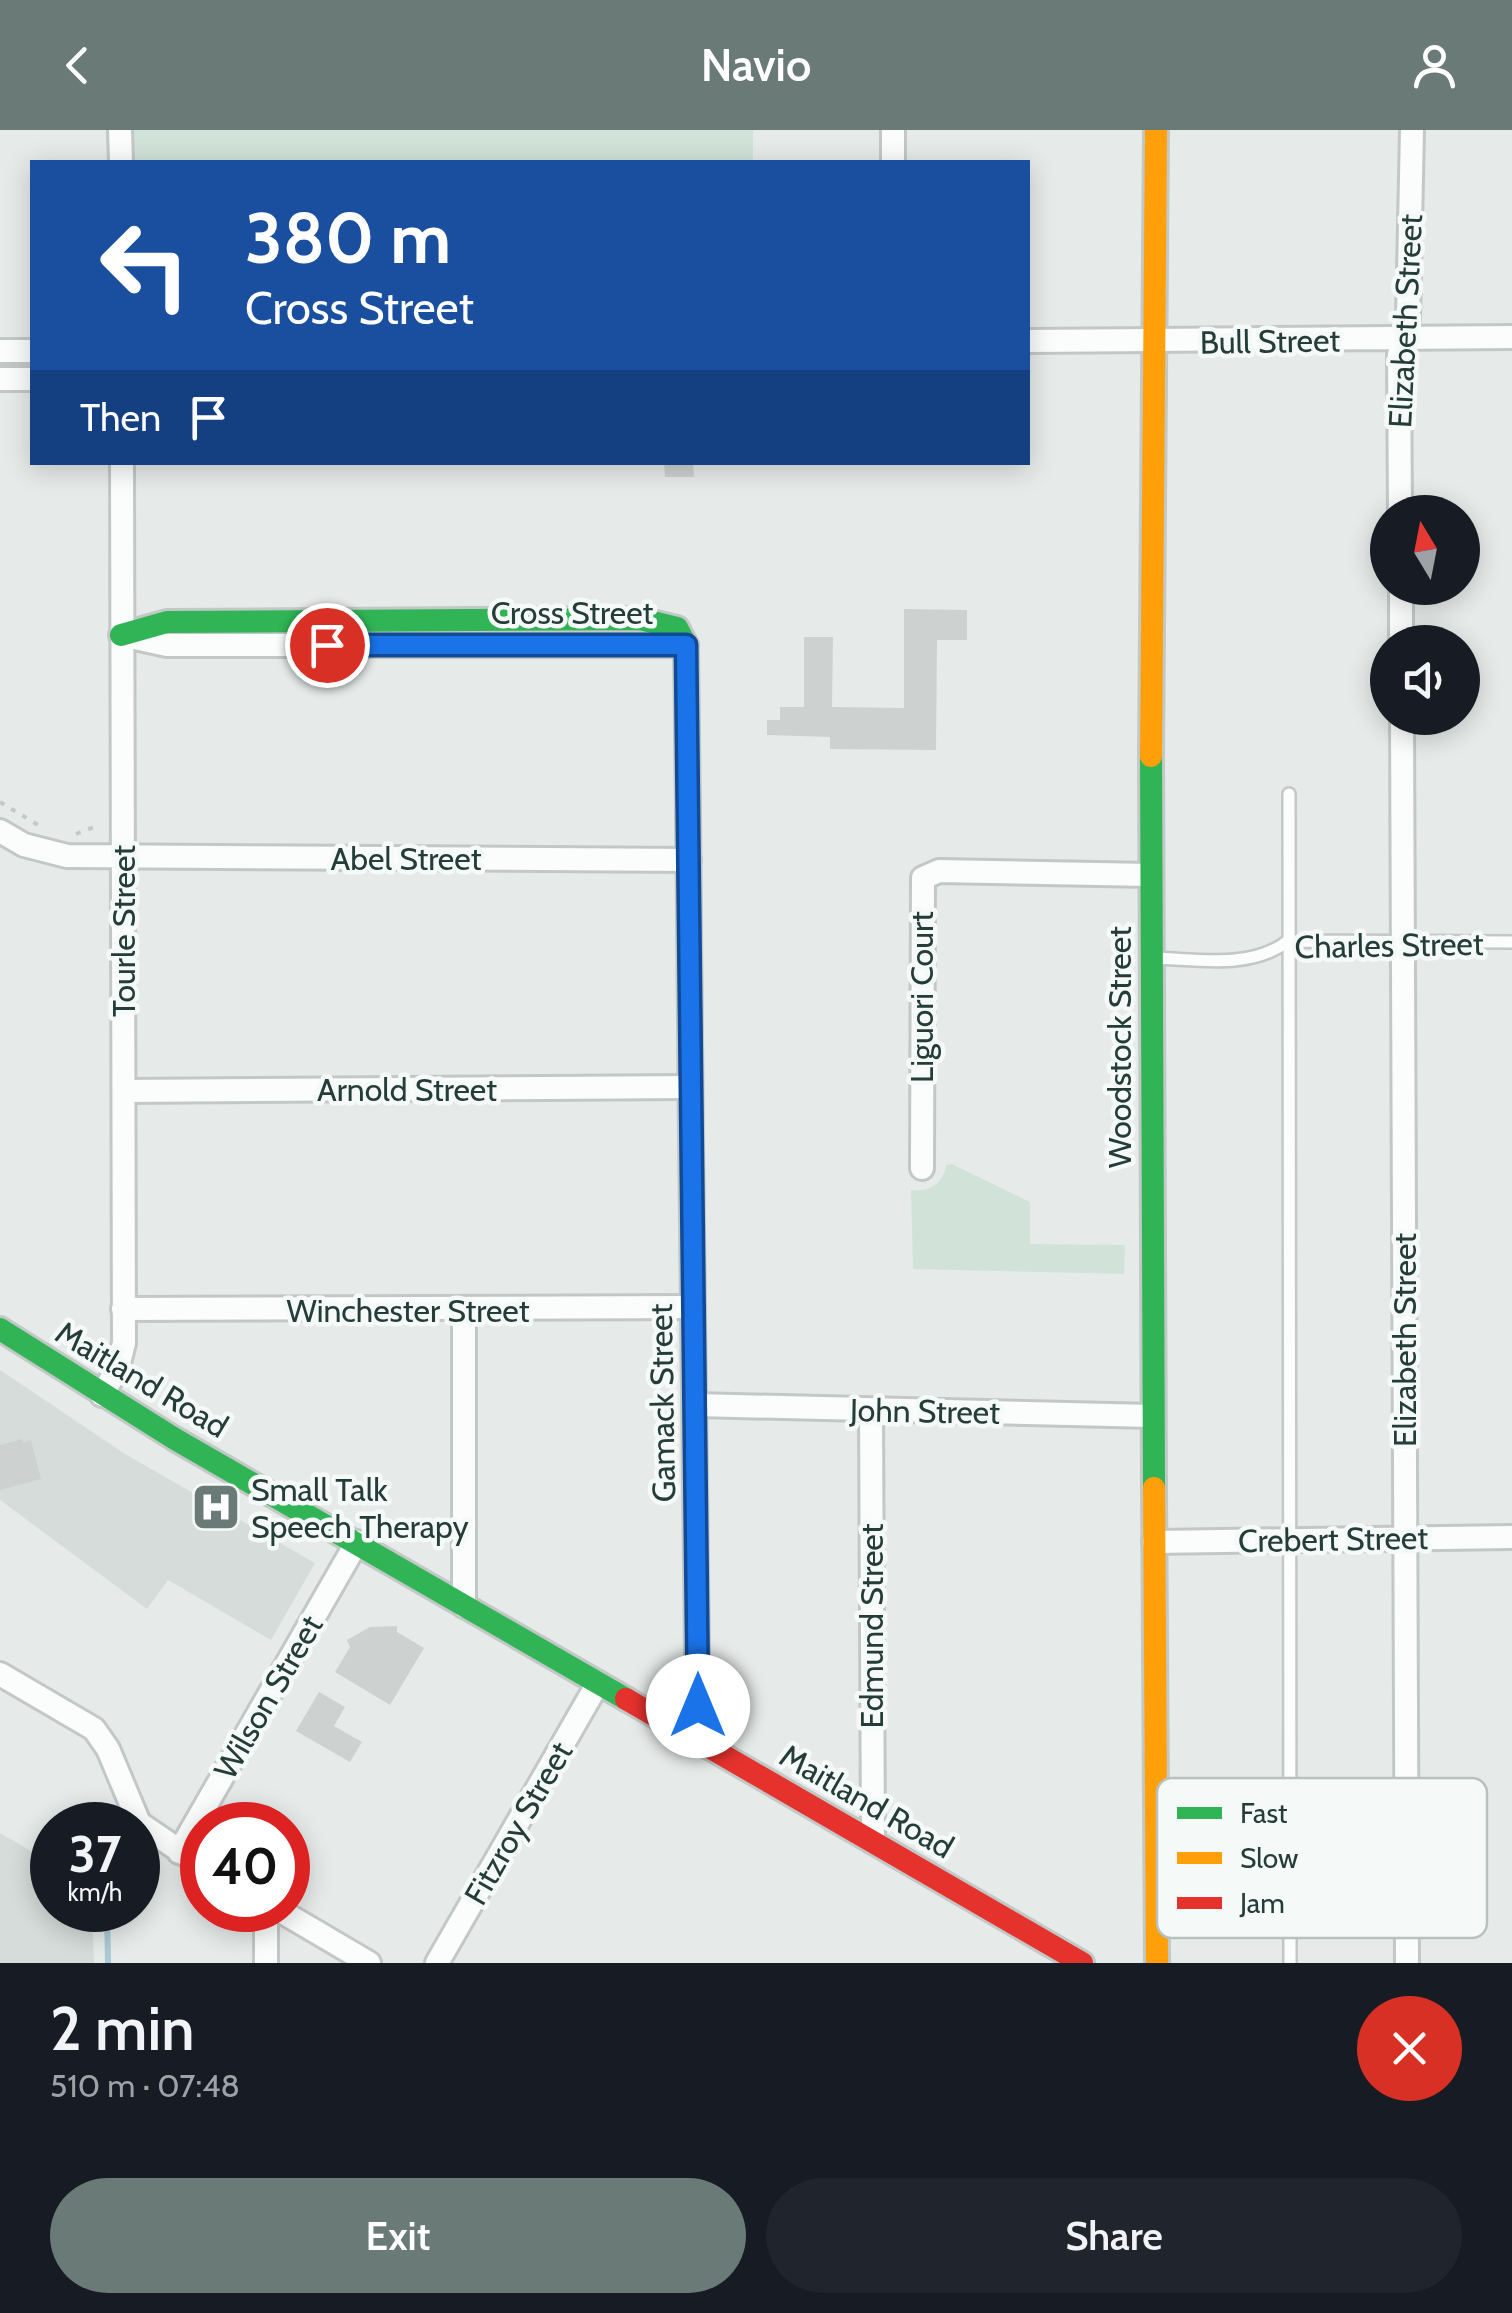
<!DOCTYPE html>
<html lang="en">
<head>
<meta charset="utf-8">
<style>
  body { margin:0; font-family:Cabin,sans-serif; background:#20242c; color:#f1f3f6; height:100vh; display:flex; flex-direction:column; font-size:38px; white-space:nowrap }
  * { box-sizing:border-box; margin:0 }
  p { font-size:32px; color:#9ea1a6 }
  .icon { flex:none; width:55px; height:55px; fill:none; stroke:currentColor; stroke-width:2; stroke-linecap:round; stroke-linejoin:round }
  .map { position:relative; height:1833px; overflow:hidden }
  .details { display:flex; flex-direction:column; background:#171b24; flex:1 }
  .details>* { flex:none }
  .top-card { position:absolute; left:30px; top:30px; width:1000px; height:305px; border-radius:0px; box-shadow:0 5px 25px #0003; background:#1a4fa0; color:#fff; overflow:hidden }
  .needle { width:65px; rotate:350deg }
  .fabs { position:absolute; left:1370px; top:365px; display:grid; gap:20px }
  .fabs a { display:grid; place-items:center; width:110px; height:110px; border-radius:50%; background:#171b24; box-shadow:0 5px 25px #0003; font-size:50px }
  .speed { position:absolute; left:30px; top:1672px; display:flex; gap:20px; font-size:50px; font-weight:700; text-align:center }
  .speed>* { display:grid; place-content:center; width:130px; height:130px; border-radius:50%; background:#171b24; box-shadow:0 5px 25px #0003; line-height:1 }
  .speed small { font-size:25px; font-weight:400 }
  .speed .limit { border:15px solid #d22; background:#fff; color:#111 }
  .pin { position:absolute; display:grid; place-items:center; width:85px; height:85px; color:#fff; margin:-42px; border:5px solid #fff; border-radius:50%; box-shadow:0 2px 10px #0007 }
  .me { position:absolute; width:110px; margin:-55px; rotate:0deg; stroke-linejoin:round; filter:drop-shadow(0 0 8px #0008) }
  .turn { display:flex; align-items:center; gap:35px; height:210px; padding:0 50px; font-size:45px }
  .turn .icon { width:130px; height:130px; stroke-width:2.5 }
  .turn b { display:block; font-size:70px; line-height:85px }
  .then { display:flex; align-items:center; height:95px; padding:0 50px; background:#0003; gap:20px; font-size:38px }
  .round { display:grid; place-items:center; flex:none; width:105px; height:105px; border-radius:52px; background:#20242c }
  .overview { display:flex; align-items:center; justify-content:space-between; height:170px; padding:0 50px }
  h1 { font-size:60px; font-weight:600; line-height:75px }
  .button { display:flex; gap:20px; margin-top:auto; padding:20px 50px }
  .button a { flex:1; height:115px; border-radius:60px; background:#697a77; color:#fff; font-size:40px; font-weight:600; line-height:115px; text-align:center }
  .button a+a { background:#20242c; color:#f1f3f6 }
  header { display:flex; justify-content:space-between; align-items:center; height:130px; padding:0 50px; background:#697a77; color:#fff; font-size:45px; font-weight:600 }
  .map>svg:first-child { display:block }
  .built { fill:#d5dcd9 }
  .green { fill:#d1e3d8 }
  .lines { fill:none; stroke-linecap:round; stroke-linejoin:round }
  .stream { stroke:#aacbd5; stroke-width:6 }
  .building { fill:#cdd2d0 }
  .lane-casing { stroke:#c3c8c6; stroke-width:16 }
  .street-casing { stroke:#c3c8c6; stroke-width:28 }
  .fast-casing { stroke:#c2c8c6; stroke-width:28 }
  .slow-casing { stroke:#c2c8c6; stroke-width:28 }
  .jam-casing { stroke:#c2c8c6; stroke-width:28 }
  .path { stroke:#c2cbc9; stroke-width:4; stroke-dasharray:5 8; stroke-linecap:butt }
  .lane { stroke:#fbfcfc; stroke-width:11 }
  .street { stroke:#fbfcfc; stroke-width:22 }
  .fast { stroke:#30b455; stroke-width:22 }
  .slow { stroke:#ff9f0a; stroke-width:22 }
  .jam { stroke:#e5322d; stroke-width:22 }
  .route-casing { stroke:#114b97; stroke-width:25 }
  .route { stroke:#1a73e8; stroke-width:18 }
  .labels { text-anchor:middle; dominant-baseline:central; stroke-width:9; stroke-linejoin:round; paint-order:stroke }
  .street-label { font-size:32px; fill:#253d39; stroke:#f5f9f7 }
  .poi-label { font-size:32px; fill:#253d39; stroke:#f5f9f7; text-anchor:start }
  .key { fill:#f5f9f7; stroke:#b7c1be; stroke-width:2.5 }
  .key-label { font-size:28px; fill:#253d39 }
</style>
</head>
<body>
<header><svg class="icon" aria-label="back" viewBox="0 0 24 24"><path d="M15 5l-7 7 7 7"/></svg>Navio<svg class="icon" aria-label="person" viewBox="0 0 24 24"><circle cx="12" cy="8" r="4"/><path d="M4 21q1-7 8-7t8 7"/></svg></header>
<div class="map">
<svg width="1512" height="1833" viewBox="0 0 1512 1833">
  <rect width="100%" height="100%" fill="#e6ebe9"/>
  <path class="built" d="M0,1240L125,1324L315,1433L271,1510L168,1450L147,1479L0,1370Z
    M0,1703L52,1733V1780H92L94,1833H0Z"/>
  <path class="green" d="M133,0H753V32H133Z
    M952,1034L1030,1072V1114L1125,1115L1124,1144L913,1139L911,1060C930,1062 943,1054 946,1035Z"/>
  <g class="lines">
    <path class="stream" d="M107,1780L108,1833"/>
  </g>
  <path class="building" d="M664,332H693L694,347H665Z
    M904,479L967,480V510H937L936,620L830,619V607L767,605V590H780V577H804V507H833L832,577L904,578Z
    M22,1309L23,1313L31,1310L41,1349L0,1360V1315Z
    M397,1496V1502L424,1518L390,1575L335,1542L350,1517L347,1510L370,1497Z
    M319,1562L345,1577L334,1596L362,1612L350,1632L296,1601Z"/>
  <g class="lines">
    <g class="lane-casing">
      <path id="lane" d="M1289,664L1290,1833
        M1152,828C1198,829 1250,840 1288,811L1512,812"/>
    </g>
    <g class="street-casing">
      <path id="street" d="M120,0L121,32
        M893,32V0
        M1028,211L1512,207
        M0,221H32
        M0,249H32
        M1400,382L1399,225L1408,190L1412,0
        M1401,458V512
        M126,506L167,515H686
        M1402,588L1407,1833
        M0,701L24,715L67,726L689,730
        M124,961L689,957
        M922,1038L923,748L939,741L1151,745
        M123,1179L693,1177
        M102,1265L118,1237L124,1213L122,332
        M696,1275L1153,1286
        M871,1280L873,1712
        M1154,1412L1512,1407
        M464,1476V1182
        M0,1544L94,1599L108,1619L139,1693L202,1736
        M179,1722L357,1412
        M266,1780V1833
        M279,1780L369,1833
        M437,1833L598,1553"/>
    </g>
    <g class="fast-casing">
      <path id="fast" d="M121,505L167,492L640,489L677,498L686,515L688,682
        M1151,626L1154,1358
        M691,1010L698,1611
        M0,1199L175,1309L626,1569"/>
    </g>
    <g class="slow-casing">
      <path id="slow" d="M1151,626L1156,0
        M1154,1358L1157,1833"/>
    </g>
    <g class="jam-casing">
      <path id="jam" d="M688,682L691,1010
        M626,1569L1082,1833"/>
    </g>
    <path class="path" d="M0,672L43,698
      M76,704L94,697"/>
    <use href="#lane" class="lane"/>
    <use href="#street" class="street"/>
    <use href="#fast" class="fast"/>
    <use href="#slow" class="slow"/>
    <use href="#jam" class="jam"/>
  </g>
  <g class="lines">
    <g class="route-casing">
      <path id="route" d="M327,515H686L698,1576"/>
    </g>
    <use href="#route" class="route"/>
  </g>
  <defs>
    <g id="hospital-square" transform="scale(2.5)"><rect x="-9" y="-9" width="18" height="18" rx="4" fill="#697a77" stroke="#f5f9f7"/><path d="M-5-5h3v3.5h4V-5h3V5h-3V1.5h-4V5h-3Z" fill="#fff"/></g>
  </defs>
  <g fill-rule="evenodd">
    <use href="#hospital-square" x="216" y="1377"/>
  </g>
  <g class="labels">
    <g class="street-label">
      <text transform="translate(1405 191) rotate(-87)">Elizabeth Street</text>
      <text transform="translate(1270 211) rotate(-1)">Bull Street</text>
      <text x="572" y="482">Cross Street</text>
      <text x="406" y="728">Abel Street</text>
      <text transform="translate(123 801) rotate(-90)">Tourle Street</text>
      <text transform="translate(1389 815) rotate(-1)">Charles Street</text>
      <text transform="translate(921 867) rotate(-90)">Liguori Court</text>
      <text transform="translate(1119 917) rotate(-90)">Woodstock Street</text>
      <text x="407" y="959">Arnold Street</text>
      <text x="408" y="1180">Winchester Street</text>
      <text transform="translate(1404 1210) rotate(-90)">Elizabeth Street</text>
      <text transform="translate(142 1249) rotate(31)">Maitland Road</text>
      <text transform="translate(662 1273) rotate(-91)">Gamack Street</text>
      <text transform="translate(925 1281) rotate(1)">John Street</text>
      <text transform="translate(1333 1409) rotate(-1)">Crebert Street</text>
      <text transform="translate(871 1496) rotate(-90)">Edmund Street</text>
      <text transform="translate(268 1567) rotate(-60)">Wilson Street</text>
      <text transform="translate(867 1671) rotate(30)">Maitland Road</text>
      <text transform="translate(518 1693) rotate(-60)">Fitzroy Street</text>
    </g>
    <g class="poi-label">
      <text x="251" y="1359">Small Talk<tspan x="251" dy="37">Speech Therapy</tspan></text>
    </g>
  </g>
  <rect x="1157" y="1648" width="330" height="160" rx="15" class="key"/>
  <rect x="1177" y="1677" width="45" height="12" fill="#30b455"/>
  <rect x="1177" y="1722" width="45" height="12" fill="#ff9f0a"/>
  <rect x="1177" y="1767" width="45" height="12" fill="#e5322d"/>
  <g class="key-label">
    <text x="1240" y="1693">Fast</text>
    <text x="1240" y="1738">Slow</text>
    <text x="1240" y="1783">Jam</text>
  </g>
</svg>
<div class="fabs">
<a><svg class="needle" viewBox="-14 -14 28 28"><path d="M0-13l5 13h-10z" fill="#e53935"/><path d="M0 13l5-13h-10z" fill="#9ea1a6"/></svg></a>
<a><svg class="icon" aria-label="sound" viewBox="0 0 24 24"><path d="M4 9h4l5-4v14l-5-4H4zM17 9q2 3 0 6"/></svg></a>
</div>
<div class="speed"><div>37<small>km/h</small></div><div class="limit">40</div></div>
<div class="pin" style="left:327px;top:515px;background:#d93025"><svg class="icon" aria-label="arrive" viewBox="0 0 24 24"><path d="M6 21V4h12l-3 4 3 4H6"/></svg></div>
<svg class="me" style="left:698px;top:1576px" viewBox="-20 -20 40 40"><circle r="19" fill="#fff"/><path d="M0-13L10 11 0 6-10 11z" fill="#1a73e8"/></svg>
<div class="top-card">
<div class="turn"><svg class="icon" aria-label="left" viewBox="0 0 24 24"><path d="M17 20v-9H6M10 6l-5 5 5 5"/></svg><div><b>380 m</b>Cross Street</div></div>
<div class="then">Then<svg class="icon" aria-label="arrive" viewBox="0 0 24 24"><path d="M6 21V4h12l-3 4 3 4H6"/></svg></div>
</div>
</div>
<section class="details">
<div class="overview"><div><h1>2 min</h1><p>510 m · 07:48</p></div><a class="round" style="background:#d93025;color:#fff"><svg class="icon" aria-label="close" viewBox="0 0 24 24"><path d="M6 6l12 12M18 6L6 18"/></svg></a></div>
<div class="button"><a>Exit</a><a>Share</a></div>
</section>
</body>
</html>
